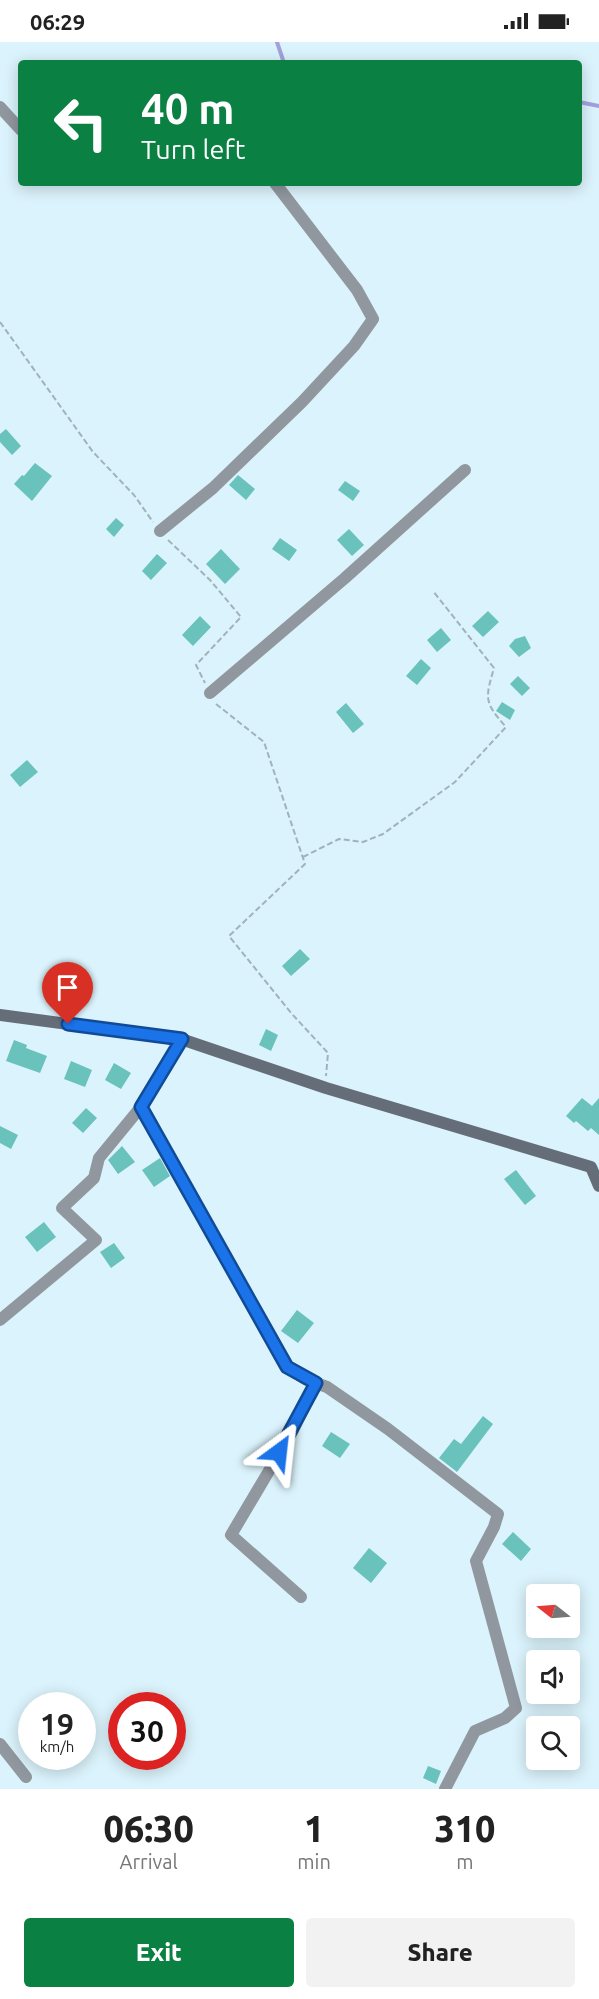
<!DOCTYPE html>
<html lang="en">
<head>
<meta charset="utf-8">
<style>
  body { margin:0; font-family:Ubuntu,sans-serif; background:#f2f2f2; color:#222; height:100vh; display:flex; flex-direction:column; font-size:22px; white-space:nowrap }
  * { box-sizing:border-box; margin:0 }
  p { font-size:20px; color:#767676 }
  .icon { flex:none; width:33px; height:33px; fill:none; stroke:currentColor; stroke-width:2; stroke-linecap:round; stroke-linejoin:round }
  .map { position:relative; height:1747px; overflow:hidden }
  .sheet { display:flex; flex-direction:column; background:#fff; flex:1 }
  .sheet>* { flex:none }
  .top-card { position:absolute; left:18px; top:18px; width:564px; height:126px; border-radius:6px; box-shadow:0 3px 15px #0003; background:#0b8043; color:#fff; overflow:hidden }
  .needle { width:39px; rotate:287deg }
  .buttons { position:absolute; left:526px; top:1542px; display:grid; gap:12px }
  .buttons a { display:grid; place-items:center; width:54px; height:54px; border-radius:6px; background:#fff; box-shadow:0 3px 15px #0003; font-size:30px }
  .speed { position:absolute; left:18px; top:1650px; display:flex; gap:12px; font-size:30px; font-weight:700; text-align:center }
  .speed>* { display:grid; place-content:center; width:78px; height:78px; border-radius:50%; background:#fff; box-shadow:0 3px 15px #0003; line-height:1 }
  .speed small { font-size:15px; font-weight:400 }
  .speed .limit { border:9px solid #d22; background:#fff; color:#111 }
  .pin { position:absolute; display:grid; place-items:center; width:51px; height:51px; color:#fff; margin:-62px -26px; border-radius:50% 50% 50% 0; rotate:-45deg; box-shadow:0 0 6px #0007 }
  .pin .icon { rotate:45deg }
  .me { position:absolute; width:66px; margin:-33px; rotate:30deg; stroke-linejoin:round; filter:drop-shadow(0 0 4px #0008) }
  .turn { display:flex; align-items:center; gap:21px; height:126px; padding:0 24px; font-size:27px }
  .turn .icon { width:78px; height:78px; stroke-width:2.5 }
  .turn b { display:block; font-size:42px; line-height:51px }
  .eta { display:flex; justify-content:space-evenly; align-items:center; height:102px; text-align:center }
  .eta b { font-size:36px; font-weight:800; line-height:42px }
  .action { display:flex; gap:12px; margin-top:auto; padding:12px 24px }
  .action a { flex:1; height:69px; border-radius:6px; background:#0b8043; color:#fff; font-size:24px; font-weight:800; line-height:69px; text-align:center }
  .action a+a { background:#f2f2f2; color:#222 }
  .status { display:flex; justify-content:space-between; align-items:center; height:42px; padding:0 30px; background:#fff; direction:ltr }
  .status svg { height:16px; fill:currentColor }
  .map>svg:first-child { display:block }
  .lines { fill:none; stroke-linecap:round; stroke-linejoin:round }
  .stream { stroke:#a3a1dd; stroke-width:4 }
  .building { fill:#6ac2bc }
  .path { stroke:#a0b3b9; stroke-width:2; stroke-dasharray:6 3; stroke-linecap:butt }
  .street { stroke:#91979e; stroke-width:12 }
  .secondary { stroke:#656e78; stroke-width:12 }
  .route-casing { stroke:#114b97; stroke-width:15 }
  .route { stroke:#1a73e8; stroke-width:10 }
</style>
</head>
<body>
<div class="status"><b>06:29</b><svg viewBox="0 0 49 12"><path d="M0 12V9h3v3zM5 12V6h3v6zM10 12V3h3v9zM15 12V0h3v12zM26 1h20v11H26zM47 4h2v5h-2z"/></svg></div>
<div class="map">
<svg width="599" height="1747" viewBox="0 0 599 1747">
  <rect width="100%" height="100%" fill="#dbf3fc"/>
  <g class="lines">
    <path class="stream" d="M277,0L284,21
      M579,60L599,64"/>
  </g>
  <path class="building" d="M6,387L21,404L12,413L0,400V392Z
    M35,421L52,434L32,459L14,442L22,433L24,434Z
    M238,433L255,447L246,458L229,443Z
    M345,439L360,449L353,459L338,448Z
    M116,476L124,483L114,495L106,487Z
    M349,487L364,503L352,514L337,498Z
    M280,496L297,508L289,519L272,507Z
    M221,507L240,527L225,542L206,522Z
    M157,512L167,521L151,538L142,529Z
    M488,569L499,580L483,595L472,584Z
    M200,574L211,585L193,604L182,593Z
    M441,586L451,598L437,610L427,598Z
    M525,594L531,606L519,615L509,604L515,597Z
    M421,617L431,626L417,643L406,634Z
    M518,634L530,646L522,654L510,642Z
    M502,660L515,668L510,678L496,669Z
    M346,661L364,682L353,691L336,670Z
    M27,718L38,730L20,745L10,733Z
    M300,907L310,917L291,934L282,924Z
    M266,987L278,993L271,1009L259,1003Z
    M14,998L27,1003L26,1006L47,1014L40,1031L6,1019Z
    M71,1019L92,1028L85,1045L64,1037Z
    M114,1021L131,1031L121,1047L105,1038Z
    M582,1056L592,1064L599,1056V1093L591,1086L588,1089L576,1079L574,1081L566,1074Z
    M86,1066L97,1076L83,1091L72,1081Z
    M0,1084L18,1093L11,1107L0,1101Z
    M122,1104L135,1120L118,1132L108,1118Z
    M160,1116L170,1134L154,1145L142,1128Z
    M516,1128L536,1154L525,1163L504,1137Z
    M44,1180L56,1195L37,1210L25,1195Z
    M114,1201L125,1216L111,1226L100,1210Z
    M297,1268L314,1281L298,1301L281,1289Z
    M483,1374L493,1382L457,1430L439,1416L454,1397L461,1402Z
    M331,1390L350,1402L340,1416L322,1404Z
    M513,1490L531,1507L521,1519L502,1502Z
    M369,1506L387,1521L371,1541L353,1526Z
    M428,1724L441,1729L436,1742L423,1736Z"/>
  <g class="lines">
    <path class="path" d="M0,280L93,410L134,453L153,480
      M168,498L210,538L241,575L196,623L205,641
      M216,662L264,700L305,822L229,894L292,972L328,1011L326,1034
      M303,815L339,797L363,800L383,792L455,740L506,685C484,660 485,657 494,626L433,549"/>
    <path class="street" d="M0,65L21,88
      M160,489L213,446L302,360L354,304L373,277L357,248L275,141
      M210,651L345,536L465,428
      M141,1065L287,1325L305,1337L327,1345L388,1387L498,1472L494,1485L476,1519L516,1666L505,1676L475,1689L445,1747
      M0,1278L96,1198L62,1166L94,1136L99,1116L145,1060L181,997
      M301,1555L231,1493L292,1390L316,1341
      M0,1702L26,1735"/>
    <path class="secondary" d="M0,973L181,997L326,1046L591,1125L599,1144"/>
  </g>
  <g class="lines">
    <g class="route-casing">
      <path id="route" d="M68,982L182,997L141,1065L287,1325L316,1341L279,1410"/>
    </g>
    <use href="#route" class="route"/>
  </g>
</svg>
<div class="buttons">
<a><svg class="needle" viewBox="-14 -14 28 28"><path d="M0-13l5 13h-10z" fill="#e53935"/><path d="M0 13l5-13h-10z" fill="#767676"/></svg></a>
<a><svg class="icon" aria-label="sound" viewBox="0 0 24 24"><path d="M4 9h4l5-4v14l-5-4H4zM17 9q2 3 0 6"/></svg></a>
<a><svg class="icon" aria-label="search" viewBox="0 0 24 24"><circle cx="10" cy="10" r="6"/><path d="M15 15l6 6"/></svg></a>
</div>
<div class="speed"><div>19<small>km/h</small></div><div class="limit">30</div></div>
<div class="pin" style="left:68px;top:982px;background:#d93025"><svg class="icon" aria-label="arrive" viewBox="0 0 24 24"><path d="M6 21V4h12l-3 4 3 4H6"/></svg></div>
<svg class="me" style="left:279px;top:1410px" viewBox="-20 -20 40 40"><path d="M0-17L14 15 0 8-14 15z" fill="#1a73e8" stroke="#fff" stroke-width="4"/></svg>
<div class="top-card">
<div class="turn"><svg class="icon" aria-label="left" viewBox="0 0 24 24"><path d="M17 20v-9H6M10 6l-5 5 5 5"/></svg><div><b>40 m</b>Turn left</div></div>
</div>
</div>
<section class="sheet">
<div class="eta">
<div><b>06:30</b><p>Arrival</p></div>
<div><b>1</b><p>min</p></div>
<div><b>310</b><p>m</p></div>
</div>
<div class="action"><a>Exit</a><a>Share</a></div>
</section>
</body>
</html>
